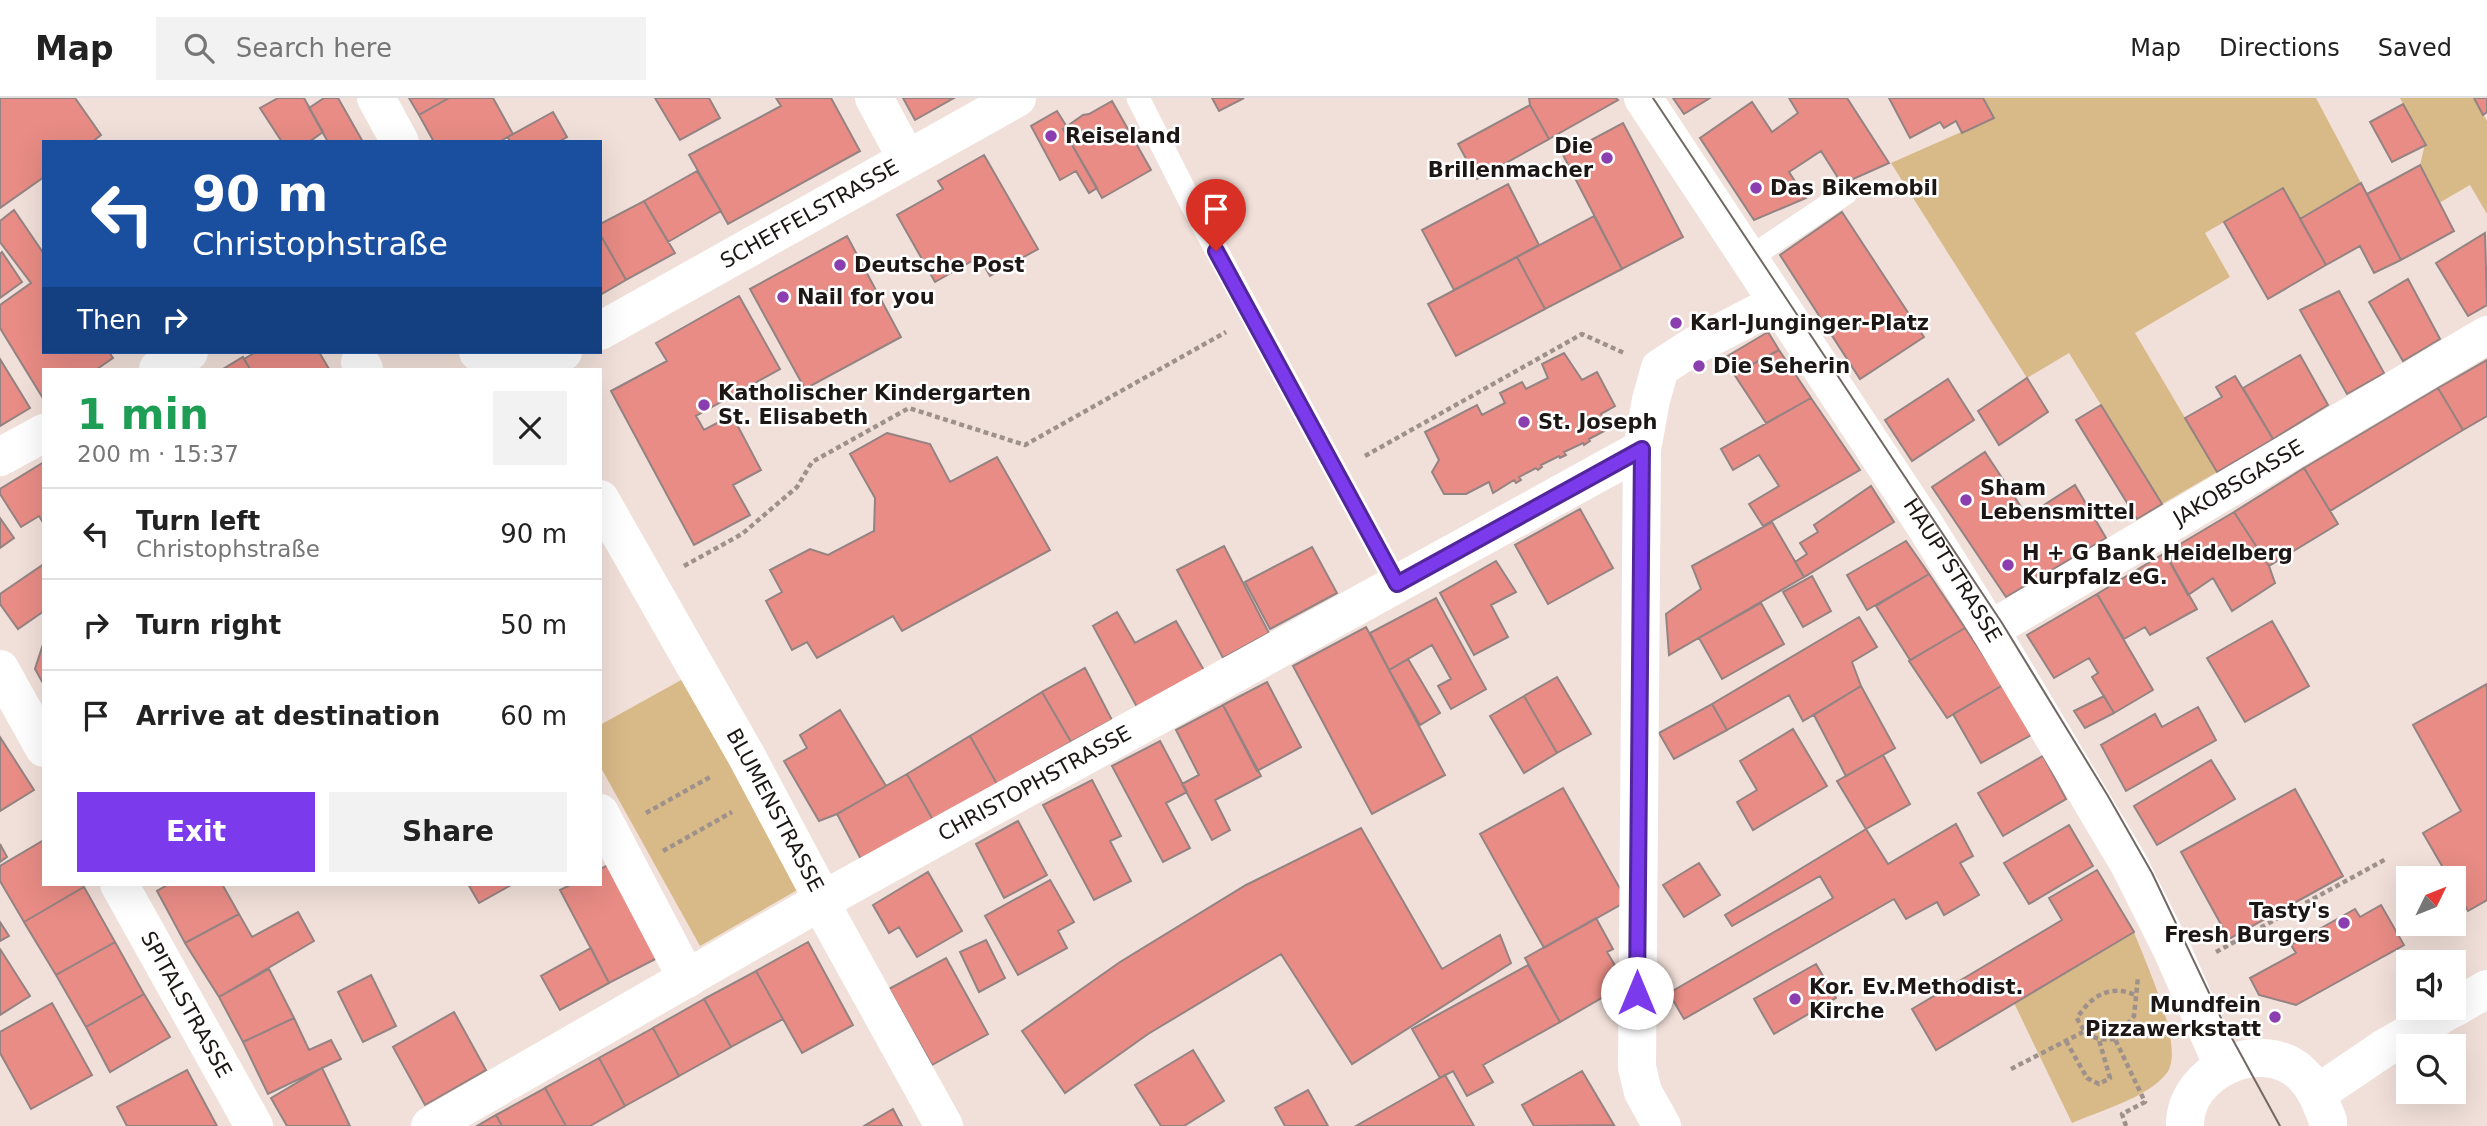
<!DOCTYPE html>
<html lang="en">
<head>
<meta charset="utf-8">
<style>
  body { margin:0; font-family:"DejaVu Sans",sans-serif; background:#f2f2f2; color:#222; height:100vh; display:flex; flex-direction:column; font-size:26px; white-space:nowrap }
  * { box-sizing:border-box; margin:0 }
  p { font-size:23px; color:#767676 }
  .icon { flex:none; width:38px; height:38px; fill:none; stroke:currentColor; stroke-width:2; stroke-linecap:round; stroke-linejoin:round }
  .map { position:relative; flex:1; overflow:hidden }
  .details { position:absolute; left:42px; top:270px; width:560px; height:518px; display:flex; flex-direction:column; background:#fff; border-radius:0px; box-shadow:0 7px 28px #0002 }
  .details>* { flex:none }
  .banner { position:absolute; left:42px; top:42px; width:560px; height:214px; border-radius:0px; box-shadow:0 7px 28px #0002; background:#1a4fa0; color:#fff; overflow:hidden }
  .needle { width:46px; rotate:47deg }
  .buttons { position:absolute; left:2396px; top:768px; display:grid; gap:14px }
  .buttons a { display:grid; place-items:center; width:70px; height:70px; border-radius:0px; background:#fff; box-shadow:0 7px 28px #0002; font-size:35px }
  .pin { position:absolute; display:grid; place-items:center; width:60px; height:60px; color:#fff; margin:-72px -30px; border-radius:50% 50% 50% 0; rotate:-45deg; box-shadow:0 0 7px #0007 }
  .pin .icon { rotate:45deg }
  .me { position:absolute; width:77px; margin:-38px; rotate:0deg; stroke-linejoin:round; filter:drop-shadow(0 0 5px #0008) }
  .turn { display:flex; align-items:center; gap:24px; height:147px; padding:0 35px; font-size:32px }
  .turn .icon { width:91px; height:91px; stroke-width:2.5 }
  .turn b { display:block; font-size:49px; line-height:60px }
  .then { display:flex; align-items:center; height:66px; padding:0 35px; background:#0003; gap:14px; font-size:26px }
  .round { display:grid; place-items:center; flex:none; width:74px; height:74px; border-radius:0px; background:#f2f2f2 }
  .overview { display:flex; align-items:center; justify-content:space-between; height:119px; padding:0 35px }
  h1 { font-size:42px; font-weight:700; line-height:52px; color:#1e9e55 }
  .action { display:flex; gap:14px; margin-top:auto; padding:14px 35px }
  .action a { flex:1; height:80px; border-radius:0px; background:#7c3aed; color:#fff; font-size:28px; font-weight:700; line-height:80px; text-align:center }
  .action a+a { background:#f2f2f2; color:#222 }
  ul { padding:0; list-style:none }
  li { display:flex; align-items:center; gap:21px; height:91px; padding:0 35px; border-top:2px solid #e0e0e0 }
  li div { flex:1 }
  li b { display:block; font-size:26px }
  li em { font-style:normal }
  header { display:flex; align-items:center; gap:42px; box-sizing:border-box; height:98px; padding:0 35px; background:#fff; border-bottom:2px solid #e0e0e0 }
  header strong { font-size:33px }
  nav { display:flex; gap:38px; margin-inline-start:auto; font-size:24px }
  .search { width:490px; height:63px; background:#f2f2f2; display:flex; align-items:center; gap:18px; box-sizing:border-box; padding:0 24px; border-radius:0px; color:#767676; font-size:26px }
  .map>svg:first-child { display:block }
  .green { fill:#d8b988 }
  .building { fill:#e88c85; stroke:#948382; stroke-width:2 }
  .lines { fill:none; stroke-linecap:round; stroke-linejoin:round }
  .path { stroke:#9e918c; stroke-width:4.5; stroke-dasharray:5 3.5; stroke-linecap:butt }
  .service { stroke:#fff; stroke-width:23 }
  .minor { stroke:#fff; stroke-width:38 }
  .tertiary { stroke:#fff; stroke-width:38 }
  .secondary { stroke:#fff; stroke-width:38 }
  .tram { stroke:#736864; stroke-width:2 }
  .route-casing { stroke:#51269a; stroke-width:18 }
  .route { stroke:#7c3aed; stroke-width:12 }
  .poi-dot { fill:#8b3eaf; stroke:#fff; stroke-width:2.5 }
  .labels { text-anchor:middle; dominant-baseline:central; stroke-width:5; stroke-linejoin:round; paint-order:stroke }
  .poi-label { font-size:21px; font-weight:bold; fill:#1c1614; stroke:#fff; text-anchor:start }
  .street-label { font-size:21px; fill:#1c1614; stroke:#fff }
</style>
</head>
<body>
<header>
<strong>Map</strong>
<div class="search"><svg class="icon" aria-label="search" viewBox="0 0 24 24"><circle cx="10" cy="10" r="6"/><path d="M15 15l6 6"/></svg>Search here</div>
<nav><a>Map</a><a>Directions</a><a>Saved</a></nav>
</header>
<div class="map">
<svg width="2487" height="1028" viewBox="0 0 2487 1028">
  <rect width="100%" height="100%" fill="#f1e0d9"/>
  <path class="green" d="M1983,0H2316L2361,85L2300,121L2283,90L2205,135L2230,179L2135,235L2217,374L2162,406L2069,255L2027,280L1891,65L1993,20Z
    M2400,0H2474L2487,23V116L2470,87L2439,105L2420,67L2425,46Z
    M683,581L799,791L700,848L600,668V627Z
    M2134,834C2145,864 2187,951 2166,976C2147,1000 2099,1013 2072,1025L2014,905Z"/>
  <path class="building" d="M0,0H75L101,37L92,44H44V79L0,110Z
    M278,0H304L323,34L309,44H282L260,10Z
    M324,0H338L363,44H328L309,10Z
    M409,0H449L419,17Z
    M449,0H493L513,36L499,44H434L419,17Z
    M655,0H709L720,20L680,42Z
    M776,0H831L860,53L728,126L689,57L781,8Z
    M903,0H954L915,22Z
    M1212,0H1244L1219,13Z
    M1529,0H1616L1618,2L1549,41L1530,7Z
    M1673,0H1710L1684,16Z
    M1789,0H1847L1889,65L1842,86L1821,53L1789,74L1806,100L1754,122L1700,40L1752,4L1772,34L1798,15Z
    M1889,0H1983L1994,20L1962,35L1956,23L1944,30L1940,24L1910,40Z
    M2474,0H2487V14L2483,17Z
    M1112,3L1151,72L1102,100L1063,31L1083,17L1089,16Z
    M2403,6L2426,47L2392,64L2370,24Z
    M1530,7L1549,41L1477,81L1458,46Z
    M1057,13L1067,29L1063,31L1097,90L1089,95L1076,73L1060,82L1031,28Z
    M553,14L567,39L558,44H510L508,39Z
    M1623,25L1683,139L1622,171L1563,57Z
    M984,57L1038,151L990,178L979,159L935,184L897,117L943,91L938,83Z
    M2420,67L2454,133L2401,162L2367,96Z
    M697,73L721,113L668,144L644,103Z
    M2361,85L2401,162L2374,175L2360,148L2326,167L2300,121Z
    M1508,86L1539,147L1454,192L1422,132Z
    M2283,90L2326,167L2268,201L2224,124Z
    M644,103L675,155L626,182L600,136V126Z
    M14,112L44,156V254H109L113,260L97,271H44V302L0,230V207L31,185L0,144V123Z
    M1842,114L1924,239L1860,281L1780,157Z
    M1594,118L1622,171L1545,211L1517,159Z
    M2485,135L2487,207L2468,218L2436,165Z
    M600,136L626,182L600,197Z
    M847,138L901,239L805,291L750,191Z
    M2,154L22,184L0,200V156Z
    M1517,159L1545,211L1456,258L1428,206Z
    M2408,181L2440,241L2403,263L2369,204Z
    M2339,193L2384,275L2347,296L2300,212Z
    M739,198L780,271L696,318L704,332L732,317L761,372L733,387L750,417L694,447L611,293L667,263L656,245Z
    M1768,234L1779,252L1734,276L1724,260Z
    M1779,252L1811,300L1766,325L1734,276Z
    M256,254H319L329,271H250L244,261Z
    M1564,255L1582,282L1597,274L1615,308L1601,316L1608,331L1589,341L1590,343L1584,347L1583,345L1564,354L1566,357L1560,360L1559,358L1541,367L1542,369L1538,372L1536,370L1519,379L1521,382L1516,385L1514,382L1493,395L1489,384L1466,396H1444L1432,374L1439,362L1425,334L1477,307L1482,317L1505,305L1500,295L1522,284L1526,291L1548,280L1542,266Z
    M2300,257L2328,307L2273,341L2243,290Z
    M243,259L250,271H223Z
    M0,261L30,310L0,328Z
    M2487,262V318L2463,332L2438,290Z
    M2235,278L2273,341L2217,374L2185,320L2222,299L2216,289Z
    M2027,280L2048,314L1999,347L1978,313Z
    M1948,281L1974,322L1912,363L1885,322Z
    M2438,290L2463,332L2330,413L2304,370Z
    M1811,300L1860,372L1763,428L1749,406L1779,388L1759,357L1733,372L1721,351Z
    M2101,307L2162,406L2137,421L2076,322Z
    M887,335L930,346L950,384L997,359L1050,452L902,533L893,518L817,560L807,544L792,552L766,503L782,494L770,472L810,451L828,457L874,433L875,400L850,356Z
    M1985,354L2027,418L2075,387L2106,440L2006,499L1932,389Z
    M44,364V426L39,418L21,429L0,396V391Z
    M2304,370L2338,426L2269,468L2234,414Z
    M1871,388L1894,424L1804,479L1795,464L1807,456L1800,445L1818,434L1814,427Z
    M1580,411L1613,470L1548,506L1515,447Z
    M2234,414L2269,468L2275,485L2232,513L2213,480L2188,497L2165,455Z
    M0,420L14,440L0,450Z
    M1772,424L1804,479L1669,557L1666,516L1701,491L1692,468Z
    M1906,443L1929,476L1867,512L1847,477Z
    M1224,448L1269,535L1223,560L1177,472Z
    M1312,449L1337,495L1270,531L1245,484Z
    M2165,455L2197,511L2150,537L2145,529L2124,541L2097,496Z
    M1496,463L1516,494L1491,507L1508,539L1474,557L1440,495Z
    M44,466V513L18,531L0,506V496Z
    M1929,476L1965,530L1910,562L1876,508Z
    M1812,478L1831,513L1803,529L1783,494Z
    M2097,496L2153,592L2114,615L2092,579L2098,575L2089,560L2054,580L2027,537Z
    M1436,500L1486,591L1451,611L1438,588L1451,581L1432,547L1389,572L1370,535Z
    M1761,505L1784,546L1722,581L1699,540Z
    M1117,514L1135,545L1176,523L1205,574L1138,611L1093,528Z
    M1859,519L1877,549L1852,564L1861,588L1803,623L1789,597L1727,632L1712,606Z
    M2272,523L2309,588L2245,624L2207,560Z
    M1366,529L1445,677L1372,716L1293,568Z
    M1965,530L2003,587L1947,620L1909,563Z
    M44,543V587L35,571Z
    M1408,561L1440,615L1420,627L1389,572Z
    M1085,570L1112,622L1071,644L1042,594Z
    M1557,579L1591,636L1557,655L1524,598Z
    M1267,584L1301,649L1257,673L1223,607Z
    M2487,586V802L2468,813L2454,788V780H2449L2423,735L2461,713L2413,627Z
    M2003,587L2031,637L1981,665L1953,616Z
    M1861,588L1895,650L1846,678L1814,617Z
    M1042,594L1071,644L997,686L970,638Z
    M1524,598L1557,655L1524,675L1490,618Z
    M2104,598L2114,615L2085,630L2074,613Z
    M1712,606L1727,632L1674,661L1659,635Z
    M1223,607L1261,678L1215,702L1230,732L1212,742L1182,686L1199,677L1176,632Z
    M2198,609L2216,642L2126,693L2101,647L2155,616L2162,629Z
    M840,612L886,688L837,716L819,723L784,663L807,650L800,637Z
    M1793,631L1827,688L1753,732L1737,704L1757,692L1740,663Z
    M970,638L997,686L933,722L907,676Z
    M0,639L34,692L0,713Z
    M1160,643L1187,694L1166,705L1190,750L1163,764L1112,668Z
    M1883,657L1910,706L1866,731L1837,683Z
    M2043,658L2066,701L2003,738L1978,695Z
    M2211,662L2235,701L2157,747L2134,708Z
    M907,676L933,722L862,763L837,716Z
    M1092,682L1121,738L1110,743L1131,783L1094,802L1043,707Z
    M1563,690L1627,803L1544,850L1480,736Z
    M2295,691L2343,778L2229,841L2181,754Z
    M1018,723L1047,777L1004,800L976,746Z
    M1956,726L1973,758L1960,765L1979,797L1944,817L1937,804L1906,821L1894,801L1684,921L1669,895L1833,800L1820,778L1732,828L1725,817L1866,731L1888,766Z
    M2069,727L2093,768L2029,806L2004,765Z
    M1361,730L1442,871L1500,837L1511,865L1352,966L1281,856L1148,936L1065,995L1022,933L1120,864L1246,787Z
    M44,742V786H82L84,789L24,824L0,783V768Z
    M0,746L7,759L0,764Z
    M616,763L665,856L609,885L560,792L572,786H600V771Z
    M1699,765L1720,797L1684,819L1663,787Z
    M2097,772L2134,834L1936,952L1912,911L2062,822L2049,800Z
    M928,774L962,833L917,859L899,829L889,835L873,807Z
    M1050,782L1074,824L1058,833L1067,850L1018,877L985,818Z
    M169,786H222L239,816L185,845L157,793Z
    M468,786H513L479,805Z
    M84,789L115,844L56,877L24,824Z
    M2381,807L2404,847L2296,907L2259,897L2250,880L2296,855L2291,847L2355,811L2360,819Z
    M298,814L314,843L219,899L185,845L239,816L252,839Z
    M1596,820L1613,851L1607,854L1626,886L1560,924L1525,860Z
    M0,824L9,838L0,843Z
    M986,842L1005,880L979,894L960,854Z
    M115,844L144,896L86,929L56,877Z
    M808,844L853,927L802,955L756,873Z
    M591,850L609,885L560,912L541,878Z
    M0,851L30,898L0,917Z
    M946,860L988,936L932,967L889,891Z
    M1816,866L1836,900L1774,936L1754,901Z
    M1528,867L1560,924L1483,967L1493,984L1467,998L1453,973L1440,980L1412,931Z
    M269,871L294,920L243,944L219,899Z
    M756,873L783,921L731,949L704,901Z
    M371,877L396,928L363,944L338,894Z
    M144,896L170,939L110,974L86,929Z
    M704,901L731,949L679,978L653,930Z
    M52,905L92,977L31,1011L0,955V934Z
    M454,914L486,972L425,1007L393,949Z
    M294,920L309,952L331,942L341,961L268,996L243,944Z
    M653,930L679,978L625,1008L599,960Z
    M1193,952L1224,1003L1184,1028H1161L1135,987Z
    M599,960L625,1008L590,1028H566L545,990Z
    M322,970L350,1028H287L271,1000Z
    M187,972L217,1028H127L117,1009Z
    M1582,973L1614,1027L1534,1028L1522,1007Z
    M1445,977L1474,1028H1356L1440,980Z
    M545,990L566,1028H502L496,1017Z
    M1308,992L1328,1028H1285L1275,1010Z
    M893,1011L902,1028H864Z
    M496,1017L502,1028H477Z"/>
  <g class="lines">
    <path class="path" d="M1365,358L1582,236L1624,255
      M684,468L742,436L797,389L812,364L909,310L1025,347L1226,234
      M646,715L712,678
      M663,753L732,714
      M2216,854L2386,761
      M2115,941C2095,943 2085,938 2077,920C2091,898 2110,886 2135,897
      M2066,943L2087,980L2099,986L2110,980L2099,942
      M2011,971L2083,934
      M2126,1028L2122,1016L2145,1004L2115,941L2134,918L2138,879"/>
    <path class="service" d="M1138,0L1193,109L1397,486
      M1748,161L1846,95"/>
    <g class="minor">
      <path d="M376,0L400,44"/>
      <path d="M874,0L907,61"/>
      <path d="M360,264L364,271"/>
      <path id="s1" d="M600,401L747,659L823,802L830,822L944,1028"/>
      <path id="s2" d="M1990,532L2487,237"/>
      <path d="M0,571L44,650"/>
      <path d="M600,715L687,881"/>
      <path id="s3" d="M119,786L254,1028"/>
      <path d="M2454,910L2487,891"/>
      <path d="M2318,995L2383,951L2453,910"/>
      <path id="s4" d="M430,1028L823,802L1642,351"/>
      <path d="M1662,1028L1643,994L1637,969L1642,351L1651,302L1660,270L1694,248L1777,205"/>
    </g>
    <g class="tertiary">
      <path id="s5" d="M1643,0L1926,429L1990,532L2129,766L2173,854L2223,968"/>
      <path id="s6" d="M600,233L1017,0"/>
      <path d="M478,254L530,270L563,254"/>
      <path d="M158,271L189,254"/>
      <path d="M0,359L44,335"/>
    </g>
    <path class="secondary" d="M2185,1028C2184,972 2263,938 2302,976C2316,990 2321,1005 2328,1023V1028"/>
    <path class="tram" d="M1653,0L2002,525L2108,698L2152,775L2222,922L2280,1028"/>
  </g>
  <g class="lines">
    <g class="route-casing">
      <path id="route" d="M1216,153L1397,486L1642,351L1637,895"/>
    </g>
    <use href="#route" class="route"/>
  </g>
  <g class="poi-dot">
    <circle cx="1051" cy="38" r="7"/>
    <circle cx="1607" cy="60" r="7"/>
    <circle cx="1756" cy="90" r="7"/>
    <circle cx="840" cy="167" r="7"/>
    <circle cx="783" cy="199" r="7"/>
    <circle cx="1676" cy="225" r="7"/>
    <circle cx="1699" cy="268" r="7"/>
    <circle cx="704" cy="307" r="7"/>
    <circle cx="1524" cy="324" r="7"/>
    <circle cx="1966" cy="402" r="7"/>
    <circle cx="2008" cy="467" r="7"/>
    <circle cx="2344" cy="825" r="7"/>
    <circle cx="1795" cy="901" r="7"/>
    <circle cx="2275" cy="919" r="7"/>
  </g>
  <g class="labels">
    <g class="poi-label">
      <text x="1065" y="38">Reiseland</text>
      <text x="1593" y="48" text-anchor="end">Die<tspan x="1593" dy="24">Brillenmacher</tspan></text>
      <text x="1770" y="90">Das Bikemobil</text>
      <text x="854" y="167">Deutsche Post</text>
      <text x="797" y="199">Nail for you</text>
      <text x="1690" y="225">Karl-Junginger-Platz</text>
      <text x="1713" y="268">Die Seherin</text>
      <text x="718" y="295">Katholischer Kindergarten<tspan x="718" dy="24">St. Elisabeth</tspan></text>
      <text x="1538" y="324">St. Joseph</text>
      <text x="1980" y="390">Sham<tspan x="1980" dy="24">Lebensmittel</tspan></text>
      <text x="2022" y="455">H + G Bank Heidelberg<tspan x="2022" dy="24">Kurpfalz eG.</tspan></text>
      <text x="2330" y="813" text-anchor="end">Tasty's<tspan x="2330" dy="24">Fresh Burgers</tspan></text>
      <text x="1809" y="889">Kor. Ev.Methodist.<tspan x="1809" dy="24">Kirche</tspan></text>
      <text x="2261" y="907" text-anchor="end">Mundfein<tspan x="2261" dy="24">Pizzawerkstatt</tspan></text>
    </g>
    <g class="street-label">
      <text stroke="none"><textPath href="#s6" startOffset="240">SCHEFFELSTRASSE</textPath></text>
      <text stroke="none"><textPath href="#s2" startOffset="289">JAKOBSGASSE</textPath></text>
      <text stroke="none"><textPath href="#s5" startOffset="565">HAUPTSTRASSE</textPath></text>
      <text stroke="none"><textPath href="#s4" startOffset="695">CHRISTOPHSTRASSE</textPath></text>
      <text stroke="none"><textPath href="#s1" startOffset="357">BLUMENSTRASSE</textPath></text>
      <text stroke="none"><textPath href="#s3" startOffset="138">SPITALSTRASSE</textPath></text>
    </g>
  </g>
</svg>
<div class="buttons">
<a><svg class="needle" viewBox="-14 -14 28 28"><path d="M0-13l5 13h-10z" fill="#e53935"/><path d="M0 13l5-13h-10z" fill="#767676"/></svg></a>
<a><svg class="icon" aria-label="sound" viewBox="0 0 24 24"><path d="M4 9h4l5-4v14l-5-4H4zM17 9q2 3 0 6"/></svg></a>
<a><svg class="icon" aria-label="search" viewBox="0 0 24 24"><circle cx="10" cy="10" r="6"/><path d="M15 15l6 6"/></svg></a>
</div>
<div class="pin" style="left:1216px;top:153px;background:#d93025"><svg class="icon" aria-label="arrive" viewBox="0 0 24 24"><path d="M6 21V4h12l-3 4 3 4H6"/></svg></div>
<svg class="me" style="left:1637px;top:895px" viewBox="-20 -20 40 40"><circle r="19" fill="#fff"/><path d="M0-13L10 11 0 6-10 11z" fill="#7c3aed"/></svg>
<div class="banner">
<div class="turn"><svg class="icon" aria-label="left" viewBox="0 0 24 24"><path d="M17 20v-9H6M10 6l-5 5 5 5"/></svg><div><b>90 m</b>Christophstraße</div></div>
<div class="then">Then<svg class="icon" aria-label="right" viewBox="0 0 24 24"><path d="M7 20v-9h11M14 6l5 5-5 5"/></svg></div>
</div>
<section class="details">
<div class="overview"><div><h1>1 min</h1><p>200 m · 15:37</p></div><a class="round"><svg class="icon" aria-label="close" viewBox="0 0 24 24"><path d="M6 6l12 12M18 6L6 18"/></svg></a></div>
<ul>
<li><svg class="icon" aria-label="left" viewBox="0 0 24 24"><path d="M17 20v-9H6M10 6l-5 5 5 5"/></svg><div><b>Turn left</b><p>Christophstraße</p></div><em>90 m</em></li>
<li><svg class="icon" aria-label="right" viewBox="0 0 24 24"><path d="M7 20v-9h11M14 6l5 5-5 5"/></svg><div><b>Turn right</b></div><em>50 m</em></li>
<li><svg class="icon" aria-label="arrive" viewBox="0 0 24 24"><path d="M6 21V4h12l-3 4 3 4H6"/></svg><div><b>Arrive at destination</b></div><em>60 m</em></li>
</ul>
<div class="action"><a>Exit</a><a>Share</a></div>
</section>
</div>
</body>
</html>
